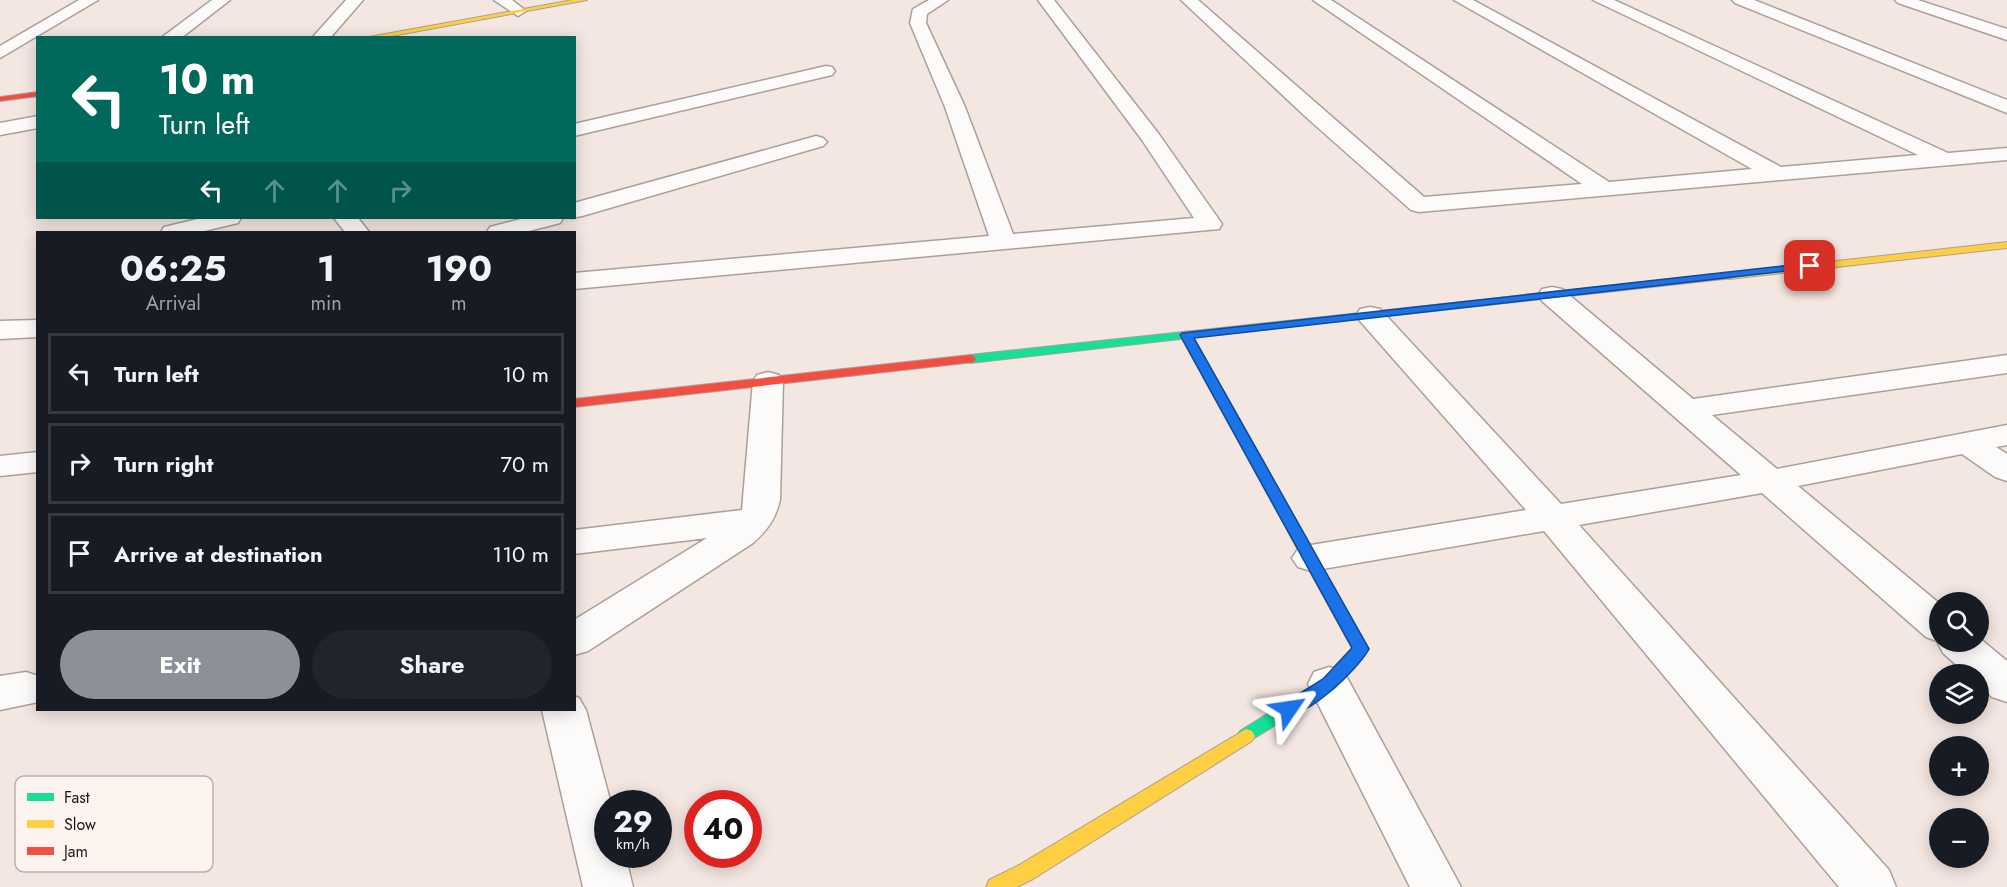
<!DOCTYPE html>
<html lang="en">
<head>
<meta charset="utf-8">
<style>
  body { margin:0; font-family:Jost,sans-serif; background:#20242c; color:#f1f3f6; height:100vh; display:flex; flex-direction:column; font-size:22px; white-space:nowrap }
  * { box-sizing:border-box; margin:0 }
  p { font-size:20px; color:#9ea1a6 }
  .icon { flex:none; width:33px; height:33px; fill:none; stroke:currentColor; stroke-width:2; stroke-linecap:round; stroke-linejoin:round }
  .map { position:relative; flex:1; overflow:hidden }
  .panel { position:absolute; left:36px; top:231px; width:540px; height:480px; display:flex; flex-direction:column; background:#171b24; border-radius:0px; box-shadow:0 3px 15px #0003 }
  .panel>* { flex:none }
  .top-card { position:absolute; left:36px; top:36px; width:540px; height:183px; border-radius:0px; box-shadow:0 3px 15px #0003; background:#00695c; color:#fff; overflow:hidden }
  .controls { position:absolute; left:1929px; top:592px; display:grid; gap:12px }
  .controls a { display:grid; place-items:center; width:60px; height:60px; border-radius:50%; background:#171b24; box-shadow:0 3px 15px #0003; font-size:30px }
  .speed { position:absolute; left:594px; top:790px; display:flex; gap:12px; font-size:30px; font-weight:700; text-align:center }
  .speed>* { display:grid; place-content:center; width:78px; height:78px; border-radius:50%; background:#171b24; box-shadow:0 3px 15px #0003; line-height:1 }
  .speed small { font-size:15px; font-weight:400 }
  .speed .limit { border:9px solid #d22; background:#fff; color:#111 }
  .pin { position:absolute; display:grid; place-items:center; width:51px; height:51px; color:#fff; margin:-26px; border-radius:12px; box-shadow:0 3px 9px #0006 }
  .me { position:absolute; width:66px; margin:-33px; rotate:58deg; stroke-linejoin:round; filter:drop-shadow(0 0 4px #0008) }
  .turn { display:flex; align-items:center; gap:21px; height:126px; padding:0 24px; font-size:27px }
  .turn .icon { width:78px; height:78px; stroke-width:2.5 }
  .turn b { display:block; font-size:42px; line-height:51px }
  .lanes { display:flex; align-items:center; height:57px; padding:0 24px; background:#0003; justify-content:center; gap:30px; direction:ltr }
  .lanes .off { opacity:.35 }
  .eta { display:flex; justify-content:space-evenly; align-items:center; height:102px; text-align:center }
  .eta b { font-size:36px; font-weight:700; line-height:42px }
  .primary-button { display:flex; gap:12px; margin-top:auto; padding:12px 24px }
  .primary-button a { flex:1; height:69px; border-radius:36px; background:#8c9099; color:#fff; font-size:24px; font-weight:700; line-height:69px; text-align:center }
  .primary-button a+a { background:#20242c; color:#f1f3f6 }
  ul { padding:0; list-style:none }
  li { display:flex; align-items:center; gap:18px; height:81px; margin:0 12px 9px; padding:0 12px; border:3px solid #363941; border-radius:0px }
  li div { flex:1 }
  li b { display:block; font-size:22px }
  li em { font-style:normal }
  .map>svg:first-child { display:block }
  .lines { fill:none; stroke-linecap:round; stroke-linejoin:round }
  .street-casing { stroke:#aaa09b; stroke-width:3 }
  .fast-casing { stroke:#aaa09b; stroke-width:2 }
  .slow-casing { stroke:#aaa09b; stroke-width:2 }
  .jam-casing { stroke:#aaa09b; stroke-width:2 }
  .street { fill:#fdfbfa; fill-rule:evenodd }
  .fast { fill:#16e098; fill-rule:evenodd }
  .slow { fill:#ffcf43; fill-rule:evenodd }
  .jam { fill:#f24e42; fill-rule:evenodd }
  .route { fill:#1a73e8; stroke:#114b97; stroke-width:1.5 }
  .key { fill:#fef4ef; stroke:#bbb1ad; stroke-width:1.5 }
  .key-label { font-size:16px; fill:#1f1612 }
</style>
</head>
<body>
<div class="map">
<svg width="2007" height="887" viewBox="0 0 2007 887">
  <rect width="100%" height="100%" fill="#f4e6e0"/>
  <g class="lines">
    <g class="street-casing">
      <path id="street" d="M79,0H98L0,58V46Z
        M212,0H230L181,38H161Z
        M346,0H363L330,38H312Z
        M494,0H512L526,11L518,16Z
        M929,0H948L927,14L926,23L965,107L1013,234L1194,218L1142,140L1038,0H1054L1158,133L1222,224L1219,229L574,289V273L989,236L945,107L910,23L913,9Z
        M1181,0H1198L1424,197L1582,184L1313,0H1331L1609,182L1752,169L1454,0H1473L1781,167L1918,155L1593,0H1614L1948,153L2007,148V160L1419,212L1411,210L1307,118Z
        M1732,0H1754L2007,100V113L1735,3Z
        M1895,0H1918L2007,29V40L1898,3Z
        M826,66L832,67L835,71L832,75L574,136V124Z
        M38,116V128L0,135V123Z
        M816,136L823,138L827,142L823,146L582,216L571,218H574V203Z
        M202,218H241L238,223L200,232H161L164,227Z
        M334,218H358L369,232H345Z
        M525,218H563L560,223L525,232H487L490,227Z
        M1552,287L1562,289L1693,399L2007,355V373L1712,415L1777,469L2007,425V445L1996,447L2007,454V481L1995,477L1962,454L1798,486L1940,604V642H1978V637L2007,661V702L1992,697L1978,685V675H1968L1943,653L1937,641L1926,637L1762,493L1579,525L1889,870L1896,887H1839L1544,531L1311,571L1298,567L1292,558L1298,549L1311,545L1526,510L1360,321L1356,315L1360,309L1370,307L1380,309L1561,504L1741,475L1542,301L1538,295L1542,289Z
        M38,320V337L0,339V321Z
        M768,372L779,375L783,381L780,500C775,520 768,529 753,543L588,651L574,655V620L707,538L574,554V530L742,510L753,381L757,375Z
        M38,452V472L0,476V456Z
        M1329,667L1344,672L1461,887H1410L1308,684L1314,672Z
        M26,672L38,676V702L0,710V676Z
        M574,696L579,698L586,710L611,804H608V855H625L633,887H583L542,710H574Z"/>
    </g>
    <g class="fast-casing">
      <path id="fast" d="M1351,314L1357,317L1355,319L970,363L964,359L970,355Z
        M1285,508L1292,513L1369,649L1335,689L1246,743L1240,741L1237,736L1240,731L1323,679L1352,648L1278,513Z"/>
    </g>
    <g class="slow-casing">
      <path id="slow" d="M573,0H587L381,38H363Z
        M2007,242V248L1729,279L1724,276L1729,273Z
        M1186,331L1192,335L1292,513L1290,516L1285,518L1278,513L1180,335Z
        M1246,729L1252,731L1255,736L1252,741L1033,879L1017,887H986L989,880L1019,865Z"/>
    </g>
    <g class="jam-casing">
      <path id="jam" d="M38,92V96L0,101V97Z
        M1729,273L1733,274V278L1351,320L1345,317L1351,314Z
        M970,355L974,356L976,359L974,362L574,407V399Z"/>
    </g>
    <use href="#street" class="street"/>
    <use href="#fast" class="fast"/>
    <use href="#slow" class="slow"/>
    <use href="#jam" class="jam"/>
  </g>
  <path class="route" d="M1810,263L1814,264V268L1194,338L1369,649C1359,668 1305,721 1283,714L1280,709L1283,704L1323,679L1352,648L1180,335L1182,333Z"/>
  <rect x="15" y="776" width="198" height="96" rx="9" class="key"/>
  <rect x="27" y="793" width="27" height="8" fill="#16e098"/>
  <rect x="27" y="820" width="27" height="8" fill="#ffcf43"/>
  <rect x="27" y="847" width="27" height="8" fill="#f24e42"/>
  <g class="key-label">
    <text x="64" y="803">Fast</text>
    <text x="64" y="830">Slow</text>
    <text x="64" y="857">Jam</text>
  </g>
</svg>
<div class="controls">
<a><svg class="icon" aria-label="search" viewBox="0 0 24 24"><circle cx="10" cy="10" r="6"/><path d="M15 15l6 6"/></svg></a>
<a><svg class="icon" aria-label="layers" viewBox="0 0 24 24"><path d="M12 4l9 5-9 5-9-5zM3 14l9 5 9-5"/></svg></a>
<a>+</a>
<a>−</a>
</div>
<div class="speed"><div>29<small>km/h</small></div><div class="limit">40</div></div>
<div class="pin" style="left:1810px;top:266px;background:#d93025"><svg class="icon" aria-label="arrive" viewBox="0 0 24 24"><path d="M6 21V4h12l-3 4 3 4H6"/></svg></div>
<svg class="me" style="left:1289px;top:709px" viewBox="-20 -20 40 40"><path d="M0-17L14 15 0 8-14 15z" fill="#1a73e8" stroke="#fff" stroke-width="4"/></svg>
<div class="top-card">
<div class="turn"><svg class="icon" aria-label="left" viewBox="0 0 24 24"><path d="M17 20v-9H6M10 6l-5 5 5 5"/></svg><div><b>10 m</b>Turn left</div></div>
<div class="lanes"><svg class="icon" aria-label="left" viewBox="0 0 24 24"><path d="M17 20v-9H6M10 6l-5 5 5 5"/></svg><svg class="icon off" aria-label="ahead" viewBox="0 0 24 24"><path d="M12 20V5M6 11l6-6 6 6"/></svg><svg class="icon off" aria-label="ahead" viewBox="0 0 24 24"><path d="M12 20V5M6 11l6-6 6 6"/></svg><svg class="icon off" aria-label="right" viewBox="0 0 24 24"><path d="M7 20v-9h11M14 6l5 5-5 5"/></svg></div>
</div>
<section class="panel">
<div class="eta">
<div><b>06:25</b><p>Arrival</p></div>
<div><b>1</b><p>min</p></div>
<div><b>190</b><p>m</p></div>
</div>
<ul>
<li><svg class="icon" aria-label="left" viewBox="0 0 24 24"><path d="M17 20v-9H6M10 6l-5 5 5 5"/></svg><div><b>Turn left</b></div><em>10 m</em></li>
<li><svg class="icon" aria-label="right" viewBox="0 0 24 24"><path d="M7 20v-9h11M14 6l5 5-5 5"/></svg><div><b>Turn right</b></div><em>70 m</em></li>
<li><svg class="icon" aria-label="arrive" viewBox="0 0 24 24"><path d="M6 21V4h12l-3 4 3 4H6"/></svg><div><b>Arrive at destination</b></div><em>110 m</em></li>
</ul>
<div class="primary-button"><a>Exit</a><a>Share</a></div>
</section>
</div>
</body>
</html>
